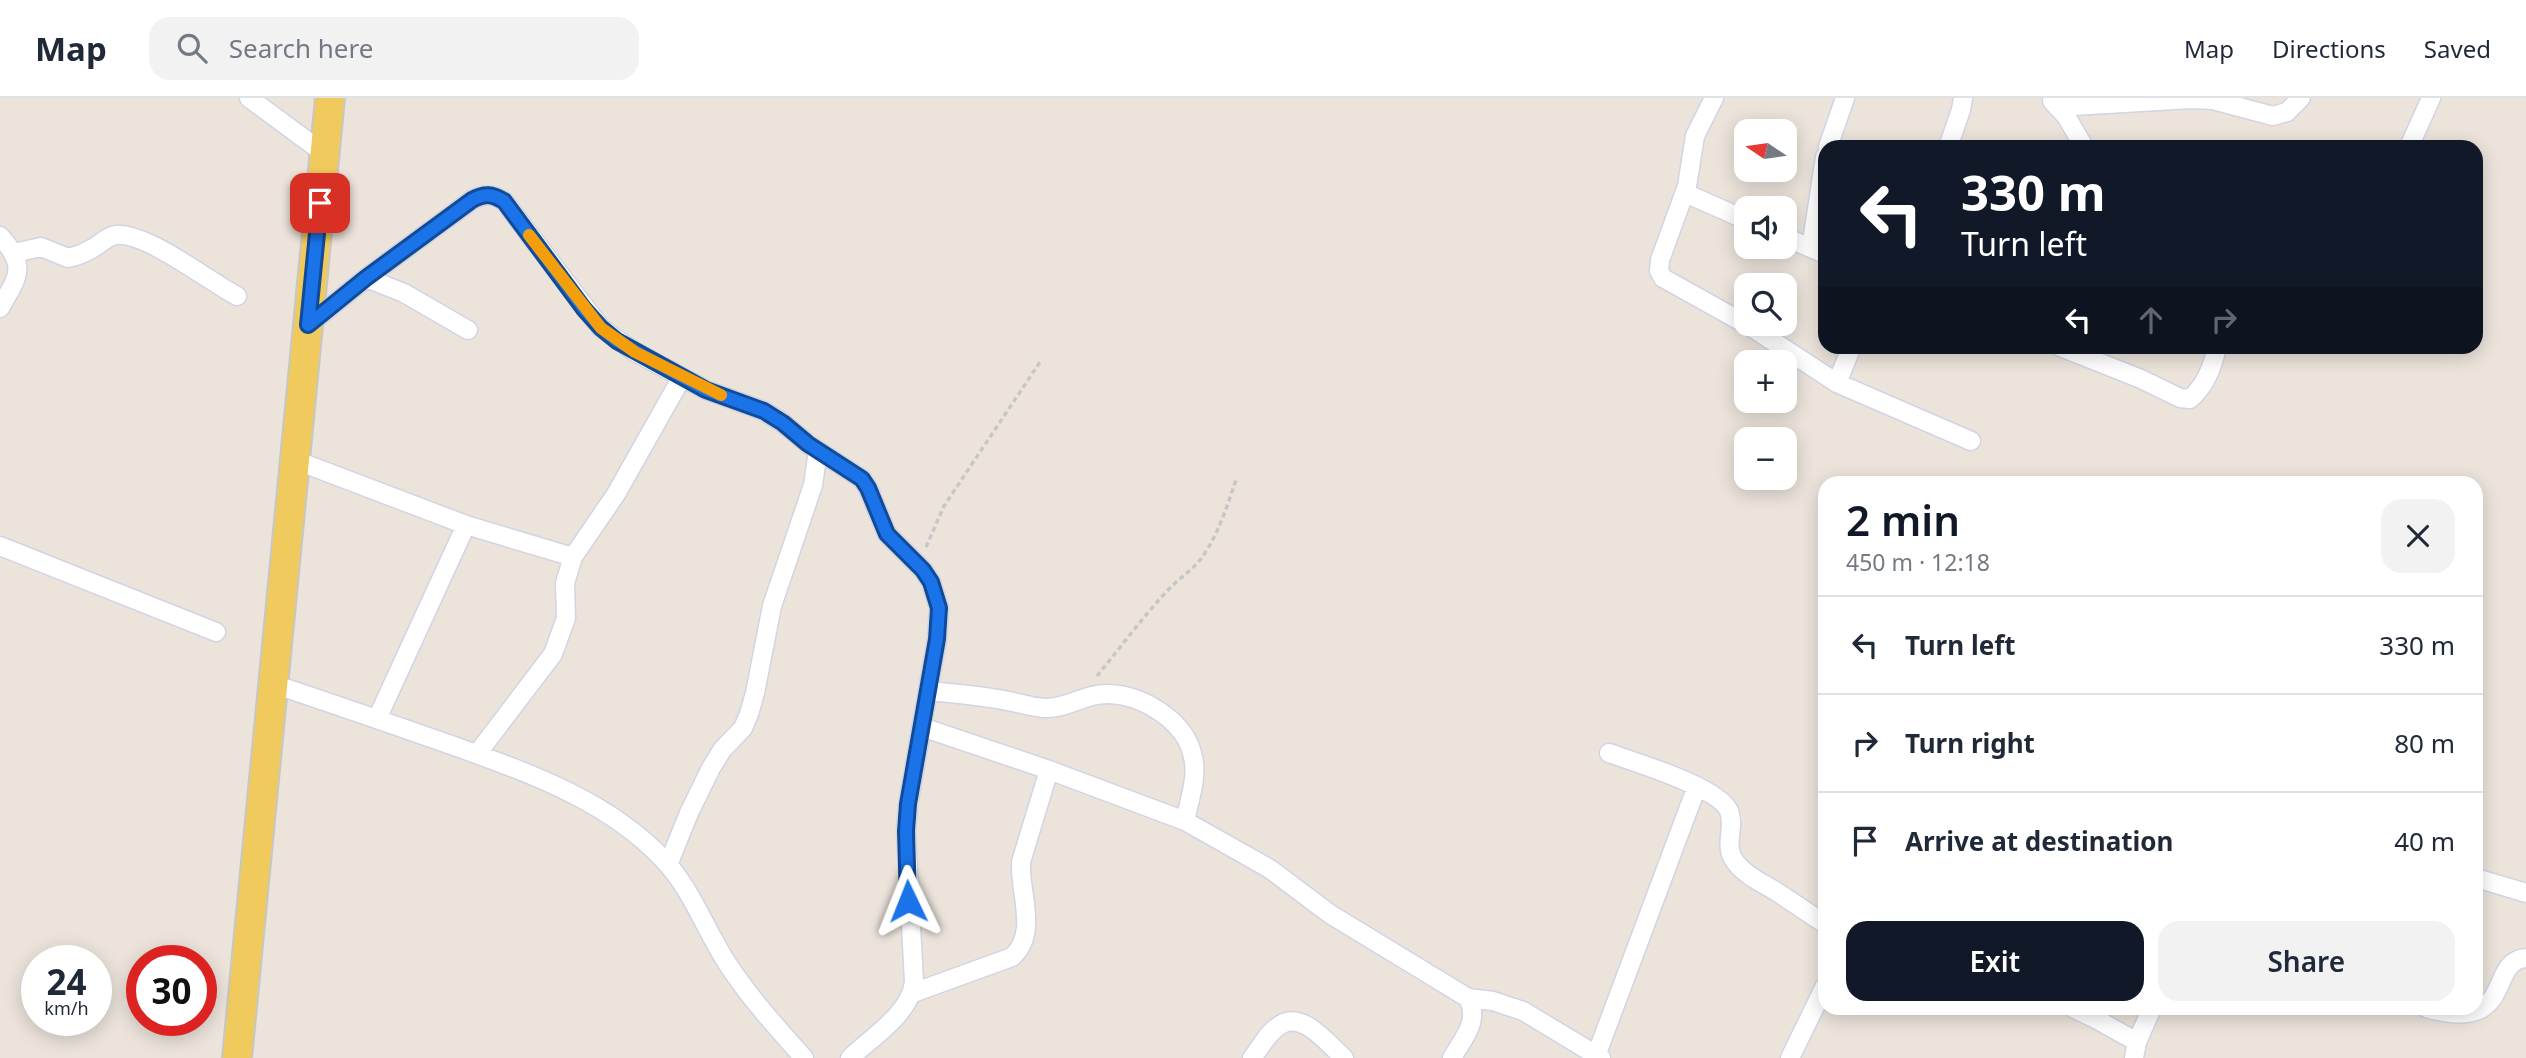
<!DOCTYPE html>
<html lang="en">
<head>
<meta charset="utf-8">
<style>
  body { margin:0; font-family:"Noto Sans",sans-serif; background:#f2f2f3; color:#1f2937; height:100vh; display:flex; flex-direction:column; font-size:26px; white-space:nowrap }
  * { box-sizing:border-box; margin:0 }
  p { font-size:23px; color:#747a83 }
  .icon { flex:none; width:38px; height:38px; fill:none; stroke:currentColor; stroke-width:2; stroke-linecap:round; stroke-linejoin:round }
  .map { position:relative; flex:1; overflow:hidden }
  .details { position:absolute; left:1818px; top:378px; width:665px; height:539px; display:flex; flex-direction:column; background:#fff; border-radius:21px; box-shadow:0 4px 18px #0003 }
  .details>* { flex:none }
  .hud { position:absolute; left:1818px; top:42px; width:665px; height:214px; border-radius:21px; box-shadow:0 4px 18px #0003; background:#111827; color:#fff; overflow:hidden }
  .needle { width:46px; rotate:283deg }
  .tools { position:absolute; left:1734px; top:21px; display:grid; gap:14px }
  .tools a { display:grid; place-items:center; width:63px; height:63px; border-radius:14px; background:#fff; box-shadow:0 4px 18px #0003; font-size:35px }
  .speed { position:absolute; left:21px; top:847px; display:flex; gap:14px; font-size:35px; font-weight:700; text-align:center }
  .speed>* { display:grid; place-content:center; width:91px; height:91px; border-radius:50%; background:#fff; box-shadow:0 4px 18px #0003; line-height:1 }
  .speed small { font-size:18px; font-weight:400 }
  .speed .limit { border:10px solid #d22; background:#fff; color:#111 }
  .pin { position:absolute; display:grid; place-items:center; width:60px; height:60px; color:#fff; margin:-30px; border-radius:14px; box-shadow:0 4px 10px #0006 }
  .me { position:absolute; width:77px; margin:-38px; rotate:358deg; stroke-linejoin:round; filter:drop-shadow(0 0 5px #0008) }
  .turn { display:flex; align-items:center; gap:24px; height:147px; padding:0 28px; font-size:32px }
  .turn .icon { width:91px; height:91px; stroke-width:2.5 }
  .turn b { display:block; font-size:49px; line-height:60px }
  .lanes { display:flex; align-items:center; height:66px; padding:0 28px; background:#0003; justify-content:center; gap:35px; direction:ltr }
  .lanes .off { opacity:.35 }
  .round { display:grid; place-items:center; flex:none; width:74px; height:74px; border-radius:21px; background:#f2f2f3 }
  .overview { display:flex; align-items:center; justify-content:space-between; height:119px; padding:0 28px }
  h1 { font-size:42px; font-weight:600; line-height:52px; color:#111827 }
  .cta { display:flex; gap:14px; margin-top:auto; padding:14px 28px }
  .cta a { flex:1; height:80px; border-radius:21px; background:#111827; color:#fff; font-size:28px; font-weight:600; line-height:80px; text-align:center }
  .cta a+a { background:#f2f2f3; color:#1f2937 }
  ul { padding:0; list-style:none }
  li { display:flex; align-items:center; gap:21px; height:98px; padding:0 28px; border-top:2px solid #e0e1e3 }
  li div { flex:1 }
  li b { display:block; font-size:26px }
  li em { font-style:normal }
  header { display:flex; align-items:center; gap:42px; box-sizing:border-box; height:98px; padding:0 35px; background:#fff; border-bottom:2px solid #e0e1e3 }
  header strong { font-size:33px }
  nav { display:flex; gap:38px; margin-inline-start:auto; font-size:24px }
  .search { width:490px; height:63px; background:#f2f2f3; display:flex; align-items:center; gap:18px; box-sizing:border-box; padding:0 24px; border-radius:21px; color:#747a83; font-size:26px }
  .map>svg:first-child { display:block }
  .lines { fill:none; stroke-linecap:round; stroke-linejoin:round }
  .street-casing { stroke:#d1d4e2; stroke-width:21 }
  .primary-casing { stroke:#c7c7c7; stroke-width:32 }
  .path { stroke:#c7c7c7; stroke-width:3.5; stroke-dasharray:5 3.5; stroke-linecap:butt }
  .street { stroke:#fff; stroke-width:18 }
  .primary { stroke:#f0ca5c; stroke-width:28 }
  .route-casing { stroke:#114b97; stroke-width:18 }
  .route { stroke:#1a73e8; stroke-width:12 }
  .slow { stroke:#f59e0b; stroke-width:12 }
</style>
</head>
<body>
<header>
<strong>Map</strong>
<div class="search"><svg class="icon" aria-label="search" viewBox="0 0 24 24"><circle cx="10" cy="10" r="6"/><path d="M15 15l6 6"/></svg>Search here</div>
<nav><a>Map</a><a>Directions</a><a>Saved</a></nav>
</header>
<div class="map">
<svg width="2526" height="960" viewBox="0 0 2526 960">
  <rect width="100%" height="100%" fill="#ece4db"/>
  <g class="lines">
    <g class="street-casing">
      <path id="street" d="M249,0L325,56
        M1714,0L1695,38L1687,88L1660,162L1659,173L1663,180L1751,229L1837,285L1971,343
        M2052,3L2066,18L2084,49
        M2057,9L2191,1L2213,2L2273,18L2287,14L2301,0
        M1828,49L1845,0
        M1948,49L1961,12L1963,0
        M2409,49L2431,0
        M1685,95L1746,122
        M0,138C28,169 18,178 0,210
        M1785,139L1825,156
        M1811,150L1825,59
        M14,155L41,149L68,160C77,158 85,155 93,150C101,146 107,138 116,137C147,134 208,183 237,198
        M366,180L404,195L468,232
        M308,227L366,180L472,102C485,96 492,96 504,103L601,230L635,254L706,292L764,313L783,325L808,346L862,381L868,390L887,436L923,472L931,484L939,510L937,541L908,707L906,733L914,884C910,916 872,939 850,960
        M2058,248L2141,281L2180,300L2190,301C2205,288 2213,269 2217,248
        M1837,285L1852,248
        M295,362L466,427L573,459
        M0,448L216,534
        M273,586C334,606 394,627 454,648C529,675 607,702 663,761C691,790 705,831 727,865C749,899 777,930 804,960
        M928,593C951,595 974,597 997,601C1013,603 1029,609 1045,610C1067,611 1086,595 1108,596C1143,597 1186,623 1193,659C1198,679 1189,703 1185,723
        M377,621L466,427
        M922,629L1049,672L1185,723L1270,771L1330,816L1468,900C1480,923 1464,939 1452,960
        M1609,655C1634,664 1719,689 1729,713C1736,731 1722,748 1736,765C1747,779 1765,786 1780,796C1795,806 1810,816 1825,826
        M477,656L553,556L566,520L565,485L573,459L616,396L682,279
        M668,767L689,715L711,670L722,652L743,630L749,616L755,595L772,508L813,387L818,353
        M2476,780L2526,795
        M913,895L1012,859C1039,835 1019,795 1021,764L1049,672
        M1468,900L1493,903L1523,913L1601,960
        M2073,910L2094,920L2137,944
        M2426,910C2517,936 2486,863 2526,860
        M1596,958L1697,688
        M1252,960C1261,949 1269,932 1282,926C1304,914 1329,947 1344,960
        M1790,960L1825,888
        M2134,960L2137,944L2152,910"/>
    </g>
    <g class="primary-casing">
      <path id="primary" d="M237,960L330,0"/>
    </g>
    <path class="path" d="M926,449L944,408L1040,264
      M1097,578C1120,550 1142,520 1167,493C1179,480 1195,471 1205,455C1220,432 1228,405 1237,379"/>
    <use href="#street" class="street"/>
    <use href="#primary" class="primary"/>
  </g>
  <g class="lines">
    <g class="route-casing">
      <path id="route" d="M320,105L308,227L366,180L472,102C485,95 492,96 504,103L584,211L601,230L617,243L706,292L764,313L783,325L808,346L862,381L868,390L887,436L923,472L931,484L939,510L937,541L908,706L906,733L908,803"/>
    </g>
    <use href="#route" class="route"/>
    <path class="slow" d="M529,137L601,230L635,254L721,297"/>
  </g>
</svg>
<div class="tools">
<a><svg class="needle" viewBox="-14 -14 28 28"><path d="M0-13l5 13h-10z" fill="#e53935"/><path d="M0 13l5-13h-10z" fill="#747a83"/></svg></a>
<a><svg class="icon" aria-label="sound" viewBox="0 0 24 24"><path d="M4 9h4l5-4v14l-5-4H4zM17 9q2 3 0 6"/></svg></a>
<a><svg class="icon" aria-label="search" viewBox="0 0 24 24"><circle cx="10" cy="10" r="6"/><path d="M15 15l6 6"/></svg></a>
<a>+</a>
<a>−</a>
</div>
<div class="speed"><div>24<small>km/h</small></div><div class="limit">30</div></div>
<div class="pin" style="left:320px;top:105px;background:#d93025"><svg class="icon" aria-label="arrive" viewBox="0 0 24 24"><path d="M6 21V4h12l-3 4 3 4H6"/></svg></div>
<svg class="me" style="left:908px;top:803px" viewBox="-20 -20 40 40"><path d="M0-17L14 15 0 8-14 15z" fill="#1a73e8" stroke="#fff" stroke-width="4"/></svg>
<div class="hud">
<div class="turn"><svg class="icon" aria-label="left" viewBox="0 0 24 24"><path d="M17 20v-9H6M10 6l-5 5 5 5"/></svg><div><b>330 m</b>Turn left</div></div>
<div class="lanes"><svg class="icon" aria-label="left" viewBox="0 0 24 24"><path d="M17 20v-9H6M10 6l-5 5 5 5"/></svg><svg class="icon off" aria-label="ahead" viewBox="0 0 24 24"><path d="M12 20V5M6 11l6-6 6 6"/></svg><svg class="icon off" aria-label="right" viewBox="0 0 24 24"><path d="M7 20v-9h11M14 6l5 5-5 5"/></svg></div>
</div>
<section class="details">
<div class="overview"><div><h1>2 min</h1><p>450 m · 12:18</p></div><a class="round"><svg class="icon" aria-label="close" viewBox="0 0 24 24"><path d="M6 6l12 12M18 6L6 18"/></svg></a></div>
<ul>
<li><svg class="icon" aria-label="left" viewBox="0 0 24 24"><path d="M17 20v-9H6M10 6l-5 5 5 5"/></svg><div><b>Turn left</b></div><em>330 m</em></li>
<li><svg class="icon" aria-label="right" viewBox="0 0 24 24"><path d="M7 20v-9h11M14 6l5 5-5 5"/></svg><div><b>Turn right</b></div><em>80 m</em></li>
<li><svg class="icon" aria-label="arrive" viewBox="0 0 24 24"><path d="M6 21V4h12l-3 4 3 4H6"/></svg><div><b>Arrive at destination</b></div><em>40 m</em></li>
</ul>
<div class="cta"><a>Exit</a><a>Share</a></div>
</section>
</div>
</body>
</html>
